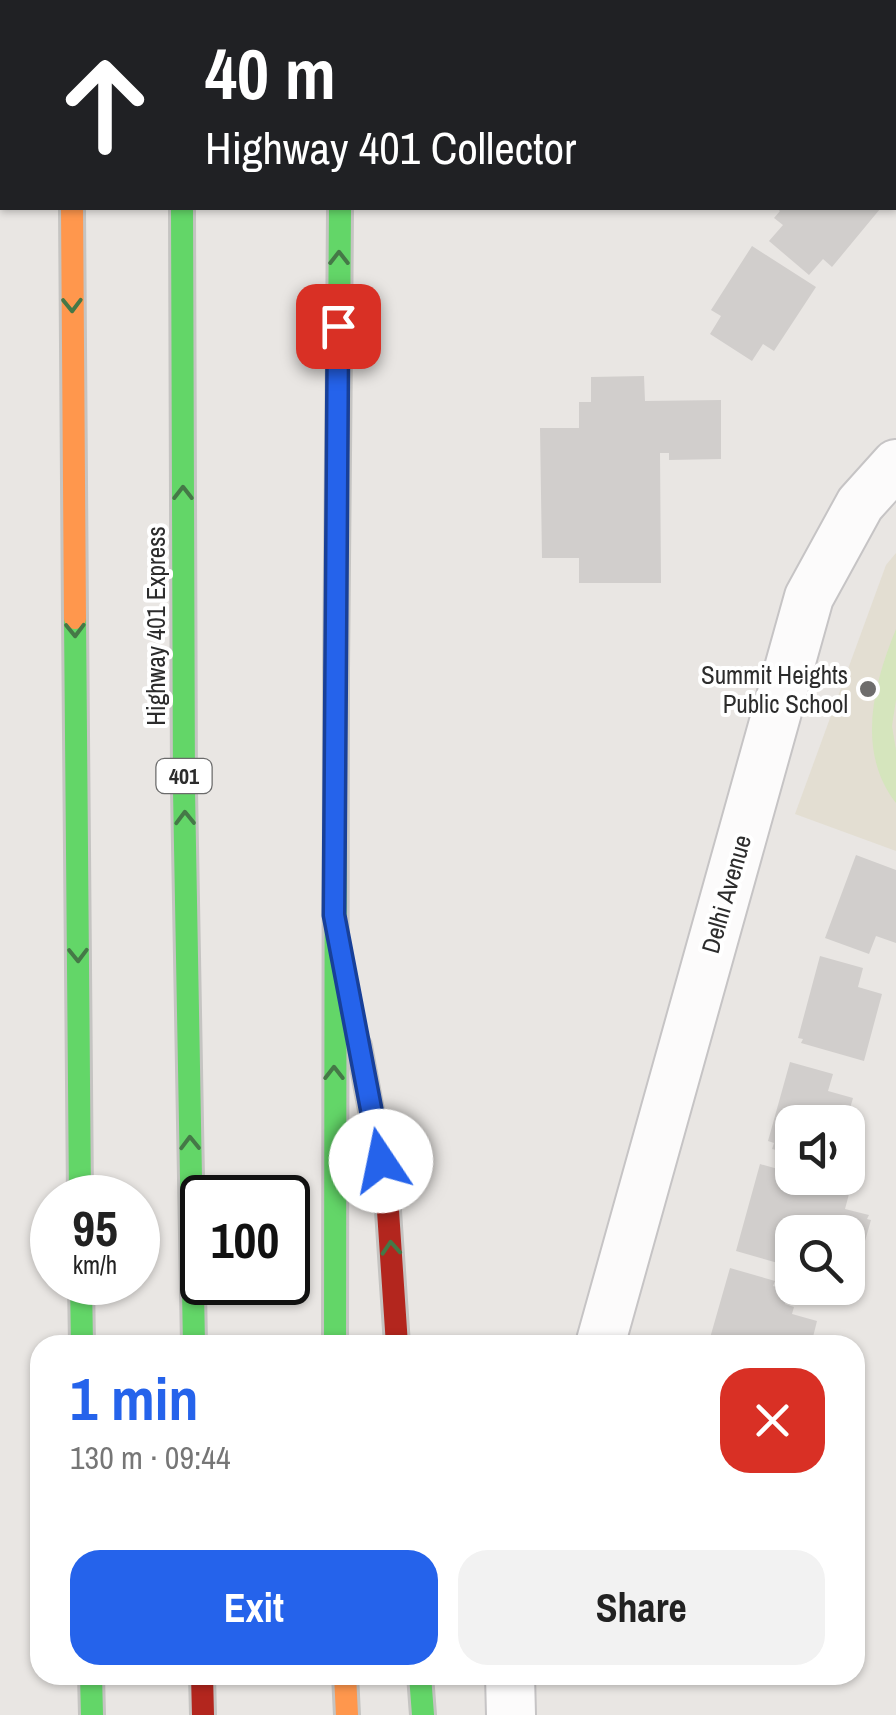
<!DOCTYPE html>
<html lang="en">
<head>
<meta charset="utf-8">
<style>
  body { margin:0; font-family:"Archivo Narrow",sans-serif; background:#f2f2f2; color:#222; height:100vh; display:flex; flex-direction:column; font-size:38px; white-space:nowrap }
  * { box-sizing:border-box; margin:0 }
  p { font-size:32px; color:#767676 }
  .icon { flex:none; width:55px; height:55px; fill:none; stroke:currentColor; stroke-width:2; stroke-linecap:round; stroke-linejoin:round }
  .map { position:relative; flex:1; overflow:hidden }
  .sheet { position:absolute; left:30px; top:1335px; width:835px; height:350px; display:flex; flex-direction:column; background:#fff; border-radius:30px; box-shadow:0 2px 8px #0004 }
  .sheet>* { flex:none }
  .banner { position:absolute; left:0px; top:0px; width:898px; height:210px; box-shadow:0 2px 8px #0004; background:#202124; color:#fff; overflow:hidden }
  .buttons { position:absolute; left:775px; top:1105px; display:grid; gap:20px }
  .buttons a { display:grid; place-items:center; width:90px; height:90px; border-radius:20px; background:#fff; box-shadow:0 2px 8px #0004; font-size:50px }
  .speed { position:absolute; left:30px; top:1175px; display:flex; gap:20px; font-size:50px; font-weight:700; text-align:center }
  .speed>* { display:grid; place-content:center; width:130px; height:130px; border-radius:50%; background:#fff; box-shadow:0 2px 8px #0004; line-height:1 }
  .speed small { font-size:25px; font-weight:400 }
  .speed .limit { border:5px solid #111; border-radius:15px; background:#fff; color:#111 }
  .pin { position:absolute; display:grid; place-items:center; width:85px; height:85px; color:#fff; margin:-42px; border-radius:20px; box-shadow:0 5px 15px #0006 }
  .me { position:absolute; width:110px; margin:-55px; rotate:349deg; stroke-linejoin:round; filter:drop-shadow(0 0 8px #0008) }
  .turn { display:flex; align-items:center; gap:35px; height:210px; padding:0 40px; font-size:45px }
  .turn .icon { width:130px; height:130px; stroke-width:2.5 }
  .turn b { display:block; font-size:70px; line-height:85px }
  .round { display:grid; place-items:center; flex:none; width:105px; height:105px; border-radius:30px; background:#f2f2f2 }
  .summary { display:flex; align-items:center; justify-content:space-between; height:170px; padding:0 40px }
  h1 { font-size:60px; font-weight:800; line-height:75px; color:#2563eb }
  .button { display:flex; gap:20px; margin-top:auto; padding:20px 40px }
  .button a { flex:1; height:115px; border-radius:30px; background:#2563eb; color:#fff; font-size:40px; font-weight:800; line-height:115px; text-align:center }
  .button a+a { background:#f2f2f2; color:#222 }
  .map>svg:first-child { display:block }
  .education { fill:#e3ded2 }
  .pitch { fill:#d5e5bd }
  .building { fill:#d1cecc }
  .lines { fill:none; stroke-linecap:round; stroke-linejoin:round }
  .street-casing { stroke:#c6c4c5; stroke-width:52 }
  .fast-casing { stroke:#c5c4c2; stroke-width:28 }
  .slow-casing { stroke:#c5c4c2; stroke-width:28 }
  .jam-casing { stroke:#c5c4c2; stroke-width:28 }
  .street { stroke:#fcfbfb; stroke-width:48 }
  .fast { stroke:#63d668; stroke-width:22 }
  .slow { stroke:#ff974d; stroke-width:22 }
  .jam { stroke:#b3261e; stroke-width:22 }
  .oneway { stroke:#457847 }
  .route-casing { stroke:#184099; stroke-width:25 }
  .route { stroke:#2563eb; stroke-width:18 }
  .poi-dot { fill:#6e6d6c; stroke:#fff; stroke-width:4 }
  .labels { text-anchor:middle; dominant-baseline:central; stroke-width:8; stroke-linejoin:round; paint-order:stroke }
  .shield { fill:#fff; stroke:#6b6b6b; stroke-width:2.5 }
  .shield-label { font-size:22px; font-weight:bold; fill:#2c2c2c }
  .street-label { font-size:25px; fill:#2c2c2c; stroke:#fff }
  .poi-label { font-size:25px; fill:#2c2c2c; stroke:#fff; text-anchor:end }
</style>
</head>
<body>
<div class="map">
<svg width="896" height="1715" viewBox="0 0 896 1715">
  <rect width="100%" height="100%" fill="#e9e6e3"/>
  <path class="education" d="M896,553V851L795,814L886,565Z"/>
  <path class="pitch" d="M896,629V700L892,726L896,750V803C856,752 873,685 896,629Z"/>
  <path class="building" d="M776,208H878L880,209L832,267L823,259L809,275L769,241L783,225L774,218L780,211Z
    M752,246L816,287L774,351L763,344L752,361L710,334L721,316L711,310Z
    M644,376L645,401L721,400V459L669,460V453H660L661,583H579V558H542L540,428H579V402H591V377Z
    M856,855L896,870V943L876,936L869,954L825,938Z
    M820,956L863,968L858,987L882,994L864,1061L801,1043L803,1039L798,1038Z
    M790,1062L833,1074L828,1091L853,1098L846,1122H792V1154L772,1149L774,1143L768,1141Z
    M760,1164L792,1173V1178L829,1183L828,1188L849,1194L845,1209L869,1215L867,1219L871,1220L861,1255L856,1254L849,1279L848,1232H792V1267L736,1251Z
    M730,1268L775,1281L773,1286L789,1290L785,1304L794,1307L792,1314L817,1321L811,1345L785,1338L783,1345H708Z"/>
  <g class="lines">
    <g class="street-casing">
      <path id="street" d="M600,1345L809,597L860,504L896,464
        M510,1675L511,1715"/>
    </g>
    <g class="fast-casing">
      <path id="fast" d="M182,0V2
        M341,0V2
        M182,208L184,790L194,1345
        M339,346L340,208
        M75,618L80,1198
        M81,1282L82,1345
        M335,1345L336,670
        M91,1675L92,1715
        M420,1675L423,1715"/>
    </g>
    <g class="slow-casing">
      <path id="slow" d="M73,0V2
        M72,208L75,618
        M345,1675L347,1715"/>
    </g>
    <g class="jam-casing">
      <path id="jam" d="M336,670L339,346
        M359,1046L387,1196L397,1345
        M202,1675L203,1715"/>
    </g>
    <use href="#street" class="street"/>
    <use href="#fast" class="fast"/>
    <use href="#slow" class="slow"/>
    <use href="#jam" class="jam"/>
  </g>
  <defs><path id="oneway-chevron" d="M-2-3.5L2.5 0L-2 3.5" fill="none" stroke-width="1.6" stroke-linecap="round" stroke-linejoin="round" transform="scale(2.5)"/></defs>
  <g class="oneway">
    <use href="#oneway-chevron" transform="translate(339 258) rotate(-90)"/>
    <use href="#oneway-chevron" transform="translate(72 305) rotate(89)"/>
    <use href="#oneway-chevron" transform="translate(183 493) rotate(-90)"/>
    <use href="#oneway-chevron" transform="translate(75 630) rotate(89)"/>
    <use href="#oneway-chevron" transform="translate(185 818) rotate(-91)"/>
    <use href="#oneway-chevron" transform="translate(78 955) rotate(89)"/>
    <use href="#oneway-chevron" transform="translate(334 1073) rotate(-90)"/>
    <use href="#oneway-chevron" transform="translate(190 1143) rotate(-91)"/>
    <use href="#oneway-chevron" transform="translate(391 1248) rotate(-94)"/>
  </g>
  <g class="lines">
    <g class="route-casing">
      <path id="route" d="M338,326L334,915L381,1161"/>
    </g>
    <use href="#route" class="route"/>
  </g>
  <circle class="poi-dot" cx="868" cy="689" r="10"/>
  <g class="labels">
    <rect class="shield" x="156.5" y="759" width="55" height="34" rx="8"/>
    <g class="shield-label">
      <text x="184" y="776">401</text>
    </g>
    <g class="street-label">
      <text transform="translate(156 626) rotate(-90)">Highway 401 Express</text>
      <text transform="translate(726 894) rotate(-74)">Delhi Avenue</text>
    </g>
    <g class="poi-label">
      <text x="848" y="675">Summit Heights<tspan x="848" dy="29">Public School</tspan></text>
    </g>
  </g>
</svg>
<div class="buttons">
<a><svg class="icon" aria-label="sound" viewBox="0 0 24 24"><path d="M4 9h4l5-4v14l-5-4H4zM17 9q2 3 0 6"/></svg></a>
<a><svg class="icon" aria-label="search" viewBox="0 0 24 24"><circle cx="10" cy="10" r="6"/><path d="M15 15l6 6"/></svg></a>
</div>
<div class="speed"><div>95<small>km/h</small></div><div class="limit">100</div></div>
<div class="pin" style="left:338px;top:326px;background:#d93025"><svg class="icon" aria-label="arrive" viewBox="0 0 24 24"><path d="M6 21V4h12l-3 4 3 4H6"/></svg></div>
<svg class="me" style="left:381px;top:1161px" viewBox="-20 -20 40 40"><circle r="19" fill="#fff"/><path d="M0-13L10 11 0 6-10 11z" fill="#2563eb"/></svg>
<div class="banner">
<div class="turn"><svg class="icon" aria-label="ahead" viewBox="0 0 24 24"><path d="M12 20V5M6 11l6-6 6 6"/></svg><div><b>40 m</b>Highway 401 Collector</div></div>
</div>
<section class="sheet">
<div class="summary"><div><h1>1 min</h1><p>130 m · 09:44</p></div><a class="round" style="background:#d93025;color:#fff"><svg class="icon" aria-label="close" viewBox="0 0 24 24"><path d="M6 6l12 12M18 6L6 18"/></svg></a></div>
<div class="button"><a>Exit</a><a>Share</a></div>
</section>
</div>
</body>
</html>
